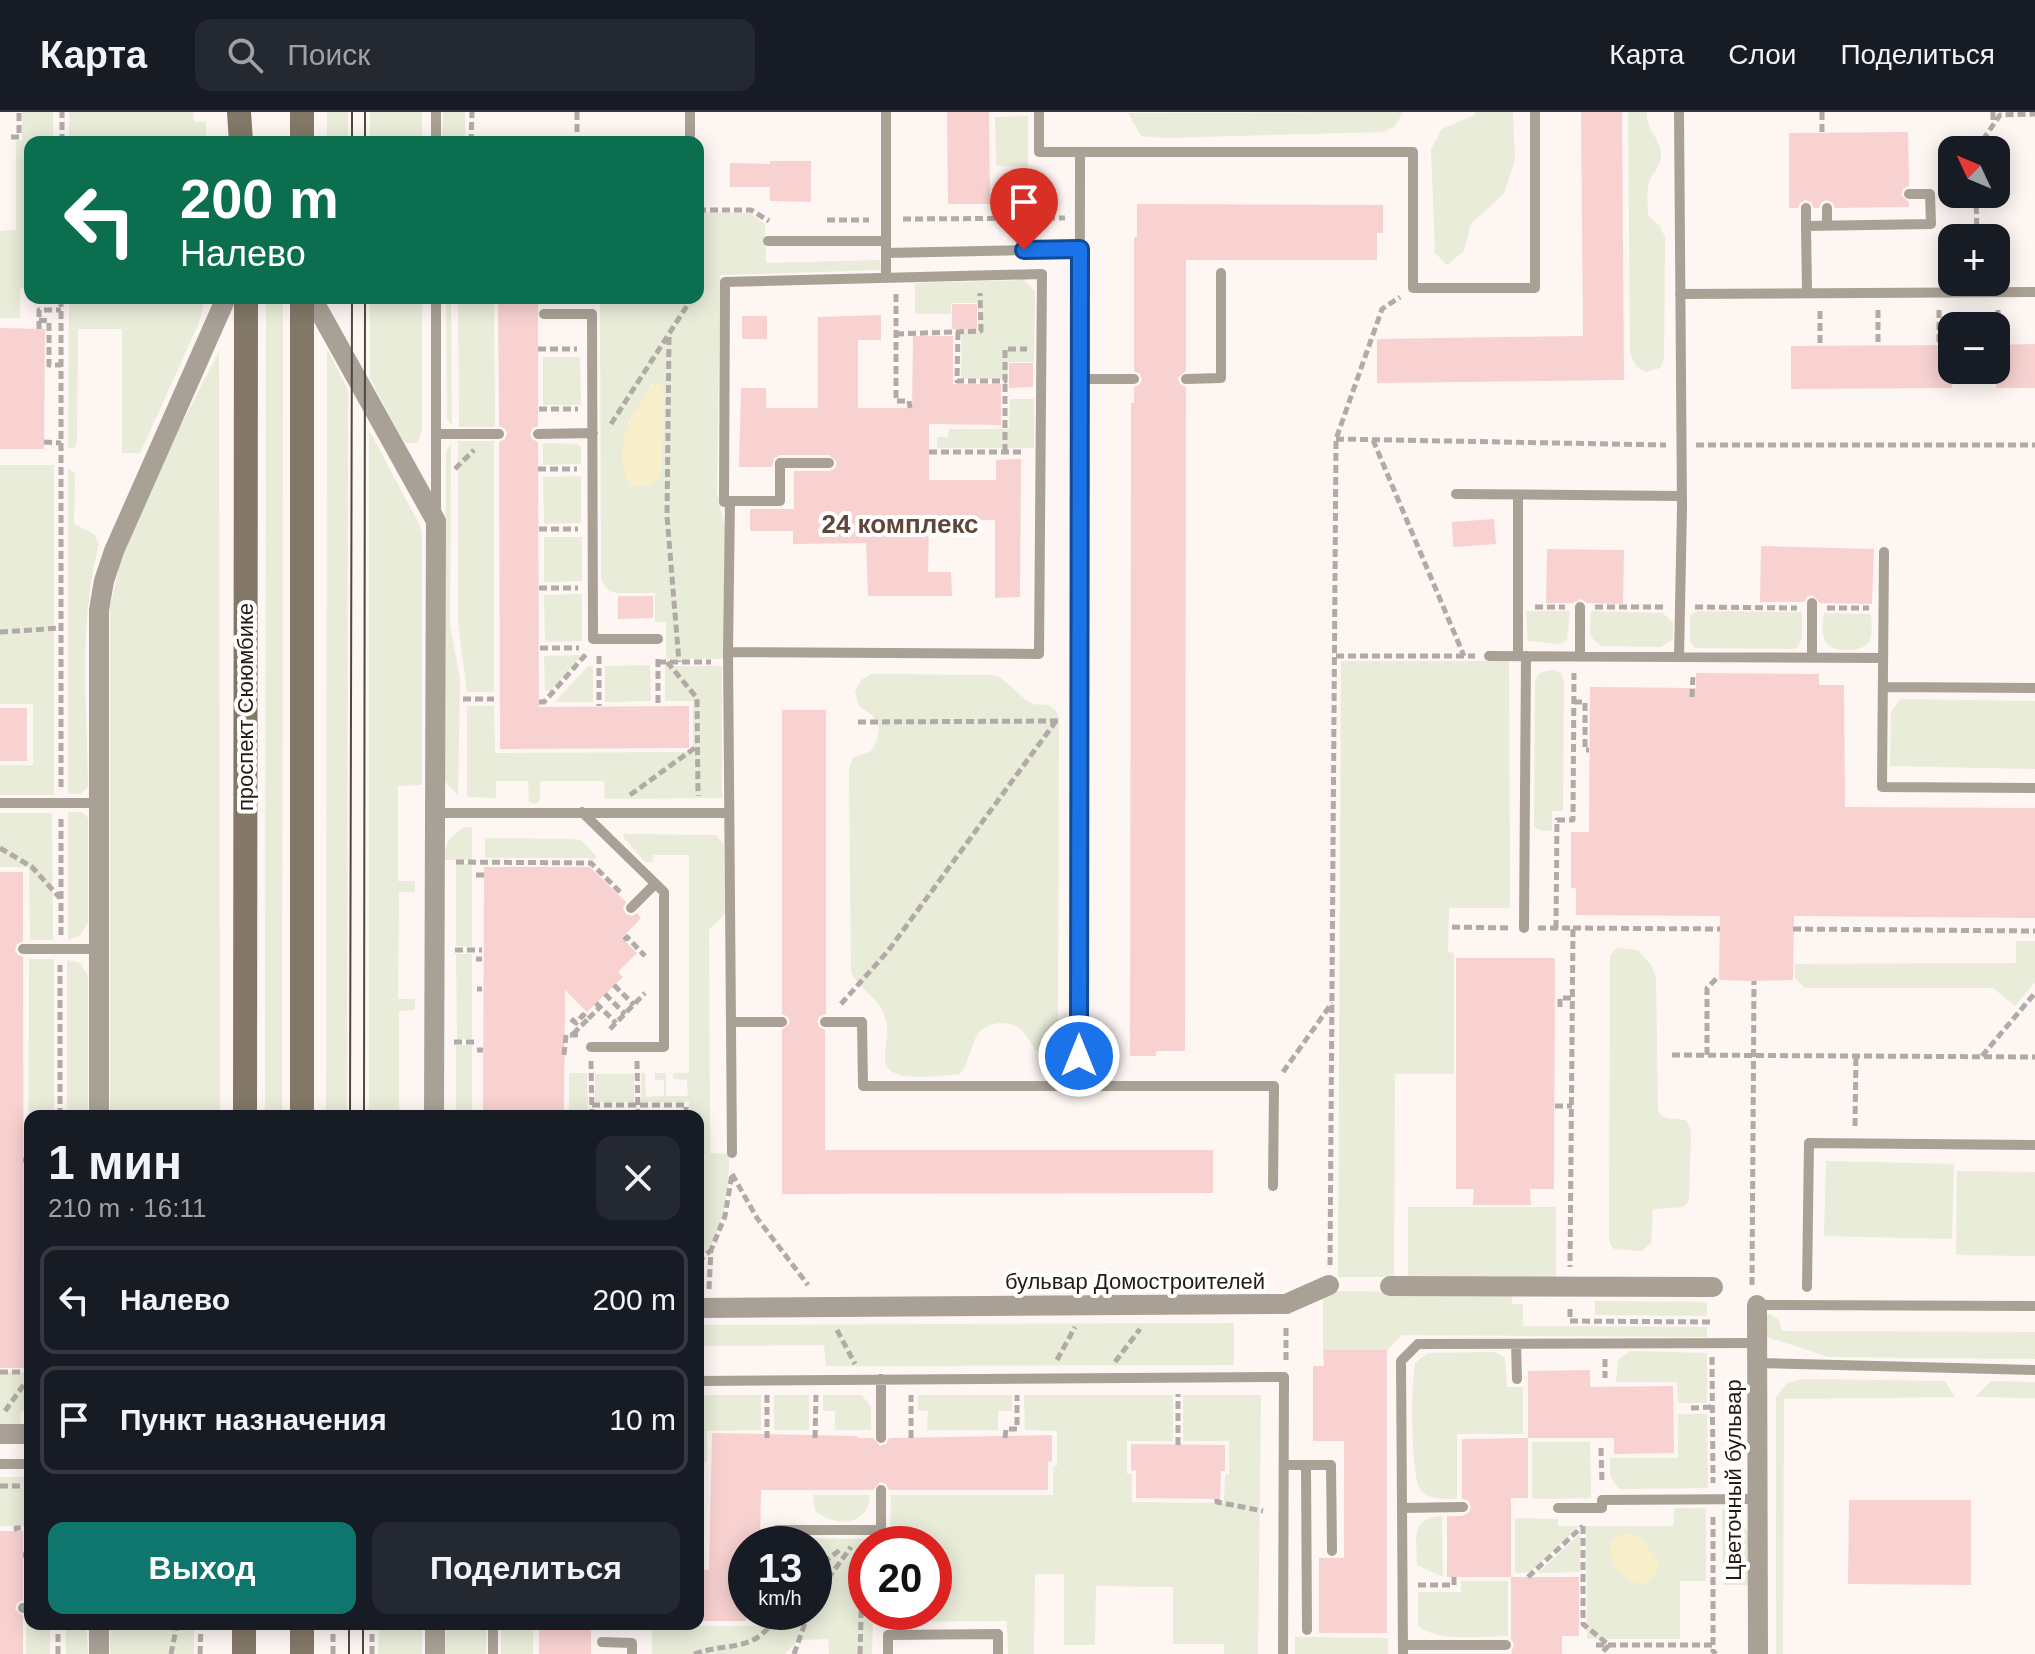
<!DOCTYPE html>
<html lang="ru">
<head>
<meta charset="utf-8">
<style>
  body { margin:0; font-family:Helvetica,sans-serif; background:#242831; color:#f1f3f6; height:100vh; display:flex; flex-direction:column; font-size:30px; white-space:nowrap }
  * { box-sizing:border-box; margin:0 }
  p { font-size:26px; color:#9ea1a6 }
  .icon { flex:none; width:44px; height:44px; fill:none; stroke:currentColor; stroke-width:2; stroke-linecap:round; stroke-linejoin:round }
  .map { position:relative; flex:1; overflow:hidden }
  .sheet { position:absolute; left:24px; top:998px; width:680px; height:520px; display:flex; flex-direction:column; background:#171b24; border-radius:16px; box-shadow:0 4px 20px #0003 }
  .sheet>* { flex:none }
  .guide { position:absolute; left:24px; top:24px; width:680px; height:168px; border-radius:16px; box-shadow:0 4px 20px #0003; background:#0b6e4f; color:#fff; overflow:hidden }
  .needle { width:52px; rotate:314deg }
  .buttons { position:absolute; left:1938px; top:24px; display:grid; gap:16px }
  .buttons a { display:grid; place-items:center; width:72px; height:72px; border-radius:16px; background:#171b24; box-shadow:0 4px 20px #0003; font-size:40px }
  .speed { position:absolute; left:728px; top:1414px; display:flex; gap:16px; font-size:40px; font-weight:700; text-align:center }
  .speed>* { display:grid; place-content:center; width:104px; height:104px; border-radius:50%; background:#171b24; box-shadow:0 4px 20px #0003; line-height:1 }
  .speed small { font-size:20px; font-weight:400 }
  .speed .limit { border:12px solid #d22; background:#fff; color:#111 }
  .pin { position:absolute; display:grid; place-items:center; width:68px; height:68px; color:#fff; margin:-82px -34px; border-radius:50% 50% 50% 0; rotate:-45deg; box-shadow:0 0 8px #0007 }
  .pin .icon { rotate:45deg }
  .me { position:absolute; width:88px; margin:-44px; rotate:0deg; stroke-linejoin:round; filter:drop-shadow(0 0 6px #0008) }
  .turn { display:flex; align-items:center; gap:28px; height:168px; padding:0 24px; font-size:36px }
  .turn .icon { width:104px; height:104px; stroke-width:2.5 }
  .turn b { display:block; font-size:56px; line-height:68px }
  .round { display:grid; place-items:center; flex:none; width:84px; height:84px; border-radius:16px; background:#242831 }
  .headline { display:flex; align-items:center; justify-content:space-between; height:136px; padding:0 24px }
  h1 { font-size:48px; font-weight:800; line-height:60px }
  .button { display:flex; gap:16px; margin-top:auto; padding:16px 24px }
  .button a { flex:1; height:92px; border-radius:16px; background:#0f766e; color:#fff; font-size:32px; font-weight:800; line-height:92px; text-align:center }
  .button a+a { background:#242831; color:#f1f3f6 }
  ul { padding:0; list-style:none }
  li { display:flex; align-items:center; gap:24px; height:108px; margin:0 16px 12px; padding:0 8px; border:4px solid #363941; border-radius:16px }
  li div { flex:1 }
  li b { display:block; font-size:30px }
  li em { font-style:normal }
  header { display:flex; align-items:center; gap:48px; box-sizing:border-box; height:112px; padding:0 40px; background:#171b24; border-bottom:2px solid #363941 }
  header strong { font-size:38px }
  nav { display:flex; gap:44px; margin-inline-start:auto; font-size:28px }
  .search { width:560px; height:72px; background:#242831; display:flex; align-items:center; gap:20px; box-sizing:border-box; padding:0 28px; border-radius:16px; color:#9ea1a6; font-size:30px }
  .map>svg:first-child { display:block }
  .green { fill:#e8ecd8; fill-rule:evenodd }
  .sand { fill:#f8eec9 }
  .building { fill:#f8d2d1 }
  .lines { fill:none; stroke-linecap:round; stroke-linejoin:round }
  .path { stroke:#b2aaa6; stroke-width:5; stroke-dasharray:8 4; stroke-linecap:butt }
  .lane { stroke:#a9a196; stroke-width:10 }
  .street { stroke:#a9a196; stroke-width:20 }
  .secondary { stroke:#837867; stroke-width:24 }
  .tram { stroke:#514742; stroke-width:2 }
  .route-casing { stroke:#114b97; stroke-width:20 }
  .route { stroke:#1a73e8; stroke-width:14 }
  .labels { text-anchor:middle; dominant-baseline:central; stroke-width:8; stroke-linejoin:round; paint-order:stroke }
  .street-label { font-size:22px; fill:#251a14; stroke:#fff }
  .quarter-label { font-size:26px; font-weight:bold; fill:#604638; stroke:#fff }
</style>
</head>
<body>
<header>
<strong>Карта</strong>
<div class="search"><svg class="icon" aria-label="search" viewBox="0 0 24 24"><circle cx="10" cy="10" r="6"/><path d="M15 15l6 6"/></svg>Поиск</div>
<nav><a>Карта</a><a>Слои</a><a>Поделиться</a></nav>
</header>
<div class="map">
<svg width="2035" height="1542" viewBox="0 0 2035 1542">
  <rect width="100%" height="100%" fill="#fdf6f3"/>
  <path class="green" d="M22,0H53V30H30V175L20,176V206H0V119L16,118V29L22,28Z
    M69,0H193L194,10H206V30H69Z
    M327,0H348V30H327Z
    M370,0H422V30H370Z
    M443,0H465V30H442Z
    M1403,0L1395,14L1383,20L1162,26L1141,24L1128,1Z
    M1475,0H1513L1515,48L1504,82L1471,111L1464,139L1447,153L1435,141L1431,37L1442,17L1475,3Z
    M1628,0H1647C1645,16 1660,26 1661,42C1662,54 1653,60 1649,70C1646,80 1648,93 1648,103L1659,113L1665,125L1664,247L1660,256L1646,260L1636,254L1630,241Z
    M1028,4V54H996L995,5Z
    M698,100L750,101L765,112L766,151L880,148L881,158L720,163L717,381L725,414L724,547H666V510H655V481H616L609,479L601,468L600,186H698ZM652,272H659L663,277L662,353L659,365L628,311Z
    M1024,168L1035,179L1034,250H1008V267H961L962,218L978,217V191H951V202H915V171Z
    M69,186H205L199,211L140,341H122V217H78L77,330L75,335L68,337Z
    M266,186H283L282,1004H265Z
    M370,186H422V319L417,331H406L400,323L370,266Z
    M446,186H451L452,314L447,306Z
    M458,186H494L495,315H459Z
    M327,237L348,278L347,1004H326Z
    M219,239L220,1004H110V496L121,448L165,344Z
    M543,245H580L581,293H543Z
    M1010,287H1034V336H937V325H948L949,317H1009Z
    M369,318L420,414L422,425V673L398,674V769H415V780H399L398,887H415V898L399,899V1004H369Z
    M458,329H494V580H467L458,512Z
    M451,331L450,512L460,567L458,683L447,673L444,665L446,339Z
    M543,331L577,332L581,335V352L543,353Z
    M0,353H54V683H0V653H33V592H0Z
    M68,356L75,362L74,412L94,422L99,432C78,511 87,594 88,675L81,682H68Z
    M581,364V411L544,412L543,365Z
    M544,425H582V469L544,470Z
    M582,482V529L545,530L544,483Z
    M1526,499H1570L1567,528L1559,532L1528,529Z
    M1591,499L1663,501L1673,511V527L1661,535L1602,534L1593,527L1590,521Z
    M1697,499L1802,500V526L1798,535L1793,537L1695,536L1690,530V503Z
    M1824,501L1871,502C1871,509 1873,522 1870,528C1866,540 1836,541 1828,533C1820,525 1823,511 1824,501Z
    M582,543L550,579H545L544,544Z
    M1341,549H1509L1510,796H1449L1448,840L1454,841V962H1395L1394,1165H1338Z
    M650,553L651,589L605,590V554Z
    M588,554H593V590H555Z
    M665,554H722V686L605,687L604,669H540V688L536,692L529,690L528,669H496V686L467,685V594H494L495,641L693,640V589H665Z
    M1555,558L1560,561L1564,569L1563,699H1552V719L1539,718L1534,714L1535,571C1538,559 1544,559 1555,558Z
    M871,562L995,563C1010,570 1020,587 1034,592C1040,594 1047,590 1053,596C1057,599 1057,601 1059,607L1058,920L1055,933L1045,940L1035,938C1031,931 1026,922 1020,917C1007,906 981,911 975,927C969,941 969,950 960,962C942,963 888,973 885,949C884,935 890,919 885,905C879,885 859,878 851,860L849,656L853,646L871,639L877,628L879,616L873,604L859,594L855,579L861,568Z
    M1900,587L2035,589V657L1890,654L1891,600Z
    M68,700H82L88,706V810L80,824L68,828Z
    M0,701H52L53,828H30L29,755H0Z
    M466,715H472V748H445C444,731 451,722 466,715Z
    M623,722L716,723L724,733L725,802L709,817L710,1041L729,1042C729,1078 725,1122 698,1148V1004H689V990H641V961H645L646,985L664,984V968H655V961H666V984H688L687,968L673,967V961H689V743H653V750H645L624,726Z
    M485,726L574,727L581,728L597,745L592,749L589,746H485Z
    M456,752H472V835L456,834Z
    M2016,829H2035V870L2015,894L1993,876H1805L1795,866V852L2016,851Z
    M1617,836L1638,838L1652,854L1656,867L1658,998C1663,1011 1676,1004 1687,1009L1691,1020L1689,1089L1683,1095L1653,1097L1651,1131L1642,1139L1614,1137L1610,1132L1609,1126L1610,843Z
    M456,842H472V927H457Z
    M29,847H54V1004H30V1299H21L20,1314L0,1315V1260H28Z
    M67,848L80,851L88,864V1004H67Z
    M456,933H472V1004H456Z
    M569,961H587L588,1004H569Z
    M595,962H634V990H595Z
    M1826,1049L1954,1052L1952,1127L1824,1124Z
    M1957,1059L2035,1060V1144L1956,1143Z
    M1408,1095H1556V1166H1408Z
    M1323,1179L1512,1181V1192H1523V1214L1707,1215V1225L1402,1223L1387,1238H1323Z
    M1595,1189L1707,1190V1204L1595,1203Z
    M1770,1202L1779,1208L1782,1219L2035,1220V1247L1829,1245L1764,1224L1766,1203Z
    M1234,1211V1253L826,1254L824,1233L698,1234V1213Z
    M1630,1239L1707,1241V1291H1678L1677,1270H1616L1618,1248Z
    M1495,1240L1505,1246L1507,1275H1523V1322H1457V1387C1444,1387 1429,1388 1421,1378C1410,1365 1411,1270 1415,1251L1428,1241Z
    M1804,1267L1945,1269L1955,1285L1784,1287L1783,1542H1776V1285L1787,1271Z
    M1991,1269L2035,1270V1286L1975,1285Z
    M698,1283H761V1318L707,1319V1350L704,1351V1408L698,1407Z
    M774,1283H809V1318H774Z
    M823,1283H862L871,1295V1318H835V1299H823Z
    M918,1283H1012V1299H998V1318H927L928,1299L918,1298Z
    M1024,1283H1173V1329H1127V1362H1132V1390L1224,1391L1225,1363L1229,1362V1329H1183V1283H1261L1258,1542H1224V1532H1173V1475L1096,1474L1095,1533H1064V1462H1035L1034,1542H1008L1007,1509L873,1510L872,1542H829L828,1527L798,1528L785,1542H652V1514H762L763,1500H814V1432H766V1426L890,1427L891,1383H1053V1354H1057V1319L1025,1318ZM866,1432H934V1500H866Z
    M1678,1302H1707L1708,1376L1619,1377L1610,1364V1346H1678Z
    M1532,1330H1590L1591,1386L1532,1387Z
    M0,1365H30V1486H27V1414H0Z
    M813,1383H870C869,1415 835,1415 815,1399Z
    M1674,1396H1706V1469H1680V1527H1587L1586,1414H1673Z
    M1722,1396C1735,1401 1743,1408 1748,1421V1473H1723Z
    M1442,1404L1443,1465L1417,1453C1417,1428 1409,1406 1442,1404Z
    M1515,1406L1558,1407V1414H1579L1530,1460L1515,1461Z
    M1580,1422V1460L1538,1461Z
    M1461,1469H1508V1524C1483,1524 1435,1531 1418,1513V1480H1461Z
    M26,1507H30V1512H50V1542H26Z
    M66,1512H86L88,1542H66Z
    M379,1512H422V1542H378Z
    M446,1512H486V1542H445Z
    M501,1512H533V1542H501Z
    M110,1515L194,1517V1542H110Z
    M1295,1525L1388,1526V1542H1295Z"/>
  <path class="sand" d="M653,272H659L663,276L662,353L659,365L649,374H631C609,339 632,300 653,272Z
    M1628,1421L1640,1425L1659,1449L1657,1461L1644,1472C1623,1471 1601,1446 1614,1426Z"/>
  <path class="building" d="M947,0H989L990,92H948Z
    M1581,0H1622L1624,268L1377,271V227L1583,224Z
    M1908,20L1909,74L1903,77L1901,83L1909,90V95L1835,96L1832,90L1826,88L1821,91L1819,96H1814L1811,90L1805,88L1800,91L1798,96H1789V21Z
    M770,49H811V90L770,89V75H730V51L770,52Z
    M1137,92L1383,93V121H1377V148H1186V259L1178,266L1180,272L1186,275L1185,939H1156V944H1130L1131,291H1134V275L1139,273L1142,268L1140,262L1134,259V125H1137Z
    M498,186H538V314L533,316L530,321L532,327L538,330L539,595L689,594V636L500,637L499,330L505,327L507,321L504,316L499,314Z
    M952,192H977V217H952Z
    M881,203V228H858V296H912L913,224H953V272H1001V313L929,312V368H996V348L1021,347L1020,485L995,486V408H929L928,460H951L952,484H868L866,431L793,432V419H750V397H794V359H830L835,356L837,350L829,343H780L774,346L772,355H739L741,276H766V296H818V205Z
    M742,204H767V227H742Z
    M0,216L45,217L44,337H0Z
    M2035,232V276H1996V233Z
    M1952,233V276L1791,277V234Z
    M1009,251H1033V275L1009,276Z
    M1494,407L1496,432L1453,435L1452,410Z
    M1761,434L1874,437L1872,492L1820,491L1813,483L1807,485L1804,490H1760Z
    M1547,437L1624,438L1623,492L1587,491L1581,487L1573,491H1546Z
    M618,484H653V506L618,507Z
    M1696,561L1819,562V573H1844L1845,695L2035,696V806L1794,804L1793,868L1754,869L1719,868L1720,804L1576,803V776H1571V720H1589L1590,575L1696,576Z
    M0,596H27V649H0Z
    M782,598H826V902L820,904L817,909L819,915L825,918V1038H1213V1081L782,1082V918L790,911L788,905L782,902Z
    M484,755H590L626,790L623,797L626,802L632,804L637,801L641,806L622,826L637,841L618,860L623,865L587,900L565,878L564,1004H483Z
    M0,760H23V829L17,832L15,838L18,843L23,845L24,1256H0Z
    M1456,846H1555L1554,1077H1530L1531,1093H1473L1474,1077H1456Z
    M1323,1238H1387V1521H1319V1446H1344V1329H1313V1254H1324Z
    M1590,1258V1275L1673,1274L1674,1341L1614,1342V1326H1528V1259Z
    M712,1321L857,1324L858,1326H873L880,1334L886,1332L889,1326L1052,1323V1350L1048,1349V1378H889L886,1372L880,1370L873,1378H761L760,1432H746V1509H698V1458H709Z
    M1528,1326V1386H1511V1465H1447V1404H1462L1468,1401L1471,1396L1468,1388L1462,1387V1327Z
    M1131,1332L1225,1333V1359H1221L1220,1387L1136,1386V1358L1131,1359Z
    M1849,1388H1971V1473L1848,1472Z
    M0,1419H23V1488L17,1491L15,1497L23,1504V1542H0Z
    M1511,1465H1579V1524H1562V1542H1511L1514,1532L1511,1527Z
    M539,1512H591V1542H539Z"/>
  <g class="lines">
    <path class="path" d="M577,0V30
      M1822,0V21
      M1993,0V11
      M11,25H19V0
      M62,30V0
      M471,30L472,0
      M1976,38L2000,3L2035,2
      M1976,82L1977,126
      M698,98H751L769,109
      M903,107L1065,106
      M827,108H869
      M896,182V289H909L910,296
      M1878,198V233
      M1939,198V233
      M1998,198L1999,233
      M1820,199V234
      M39,208L49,209V253H61
      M39,217V198H61
      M958,220L957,269H1005V237H1027
      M896,222L981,219L980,181
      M669,225L667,404L679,550
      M538,237H577
      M539,297H578
      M611,312L692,186
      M1336,327L1666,333
      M1373,328L1464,544
      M44,330L61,331
      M1696,333H2035
      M929,340H1024
      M1005,340V269
      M455,357L474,338
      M538,357H577
      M539,417H578
      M539,476H578
      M1535,495H1565
      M1595,495H1665
      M1695,495L1797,496
      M1827,496H1869
      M0,520L61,516
      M540,536H579
      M599,544V594
      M1336,544H1475
      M658,547V594
      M658,550H711
      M667,550L697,586L698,684
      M1692,585L1693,562
      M463,587H494
      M539,590H544L588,540
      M1574,590H1585V638H1589
      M858,610L1058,609
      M61,675V186
      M630,683L696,635
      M0,736L32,755L60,786
      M456,750L591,751L621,781
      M476,763H484
      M1452,815L1508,816
      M1538,816H1573L1570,1155
      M1556,816L1557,708H1573L1574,561
      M1573,816L1720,817
      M1793,817L2035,819
      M61,823V705
      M624,828L627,825L645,844
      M455,838H482
      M476,847H482
      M614,873L634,893
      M477,877H482
      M605,882L625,902
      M596,891L616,911
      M841,892L888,839L1056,609
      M1560,895V886H1572
      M571,907L576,911L583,903L588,907L600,895
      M610,917L645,881
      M573,922L588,907
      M454,930H477
      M477,938H483
      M564,943L566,923H579
      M1672,943L2035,945
      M1707,943V876L1719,864
      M1982,944L2035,881
      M591,949L592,1004
      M637,949L638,1004
      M1283,960L1332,891
      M592,993H686V1004
      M1555,994H1572
      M60,1004V853
      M1855,1014L1856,943
      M23,1048H27V1055H30
      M732,1062L757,1106L808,1173
      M698,1150L710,1139
      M1330,1153L1336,327L1382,197L1400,185
      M1752,1173L1754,869
      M709,1177L711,1138L725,1104L732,1062
      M1570,1197V1209L1713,1210
      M837,1218L855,1252
      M1712,1245L1713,1371
      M1605,1247V1266
      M1057,1248L1075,1215
      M1286,1248V1214
      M1115,1250L1140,1217
      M0,1260H30
      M767,1283V1326
      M1691,1296L1713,1295
      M5,1299L30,1264
      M815,1326L816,1283
      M911,1326V1283
      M1005,1326L1006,1317H1017V1283
      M1178,1333V1282
      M1601,1336L1602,1371
      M0,1374H30
      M1217,1387V1390L1263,1399
      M1713,1405V1539L1716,1542
      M1583,1414V1512L1609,1533L1601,1542
      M17,1419L16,1416H30
      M23,1443H30
      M814,1458L841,1437
      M1528,1465L1583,1414
      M1418,1473H1454V1465
      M814,1486L851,1435
      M140,1512L201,1513
      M1596,1533H1713
      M58,1542V1512
      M171,1542L177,1513
      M200,1542L201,1513
      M333,1542V1512
      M372,1542V1512
      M694,1542C731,1529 758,1542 778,1500
      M794,1542L809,1500
      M860,1542L863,1435"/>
    <path class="lane" d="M436,0V30
      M690,0V30
      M1039,0V40H1080
      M1827,113V96
      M1806,114V96
      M768,129H886
      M886,141L1080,137
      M886,166V0
      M1807,181L1806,114L1931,112L1930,82H1909
      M1680,182L2035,180
      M544,202H592L593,527H658
      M1080,267H1134
      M1186,267L1221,266V161
      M437,322H499
      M538,322L593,321
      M1456,382L1681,384
      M730,389L728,540L1039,542L1042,162L725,170L724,390L730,389H780V351H829
      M436,399V186
      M1884,440L1882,675L2035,676
      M728,540L732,1041
      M1489,544L1883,546
      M1518,544V383
      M1580,545V495
      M1679,545L1682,396L1679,0
      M1812,546V491
      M1883,575L2035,576
      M0,691H99
      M582,700L664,780V935H591
      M434,701H729
      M631,796L655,772
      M1524,816L1526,544
      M23,837H99
      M731,910H782
      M825,910H862L863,974H1274L1273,1074
      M1079,974L1080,40H1413V176H1535V0
      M1807,1175L1809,1031L2035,1033
      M1757,1193L2035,1194
      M1516,1232L1517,1267
      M1757,1251L2035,1258
      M698,1269L1284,1265L1283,1542
      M881,1326V1267
      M0,1352H30
      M1284,1353H1331L1332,1439
      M1306,1353L1307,1518
      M1402,1396L1463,1395
      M1558,1396H1602V1388L1757,1387
      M777,1418H881V1378
      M23,1496H30
      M602,1530L632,1531V1542
      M1403,1533H1506
      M493,1542V1512
      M888,1542V1523L998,1522V1542
      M1403,1542L1401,1249L1418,1232L1756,1231"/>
    <path class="street" d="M312,186L436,409L434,1004
      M99,1004V498L104,469L114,439L226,186
      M1390,1174L1713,1175
      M1757,1193L1758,1542
      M698,1196L1286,1192L1329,1173
      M0,1322H30
      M99,1542V1512
      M435,1542V1512"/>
    <path class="secondary" d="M239,0L241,30
      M302,30V0
      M302,186V1004
      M245,1004L246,186
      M244,1542V1512
      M302,1542V1512"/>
    <path class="tram" d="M365,0V30
      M352,30V0
      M350,1004L352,186
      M364,1004L365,186
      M363,1512V1542
      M349,1542V1512"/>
  </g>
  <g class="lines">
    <g class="route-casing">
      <path id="route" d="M1024,138L1080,137L1079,944"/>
    </g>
    <use href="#route" class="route"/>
  </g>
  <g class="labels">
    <g class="street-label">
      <text transform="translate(245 595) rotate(-90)">проспект Сююмбике</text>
      <text x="1135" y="1169">бульвар Домостроителей</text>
      <text transform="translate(1733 1368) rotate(-90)">Цветочный бульвар</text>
    </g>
    <g class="quarter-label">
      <text x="900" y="412">24 комплекс</text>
    </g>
  </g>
</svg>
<div class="buttons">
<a><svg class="needle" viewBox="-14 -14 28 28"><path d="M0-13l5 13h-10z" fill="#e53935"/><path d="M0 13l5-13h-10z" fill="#9ea1a6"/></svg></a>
<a>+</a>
<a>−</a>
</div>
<div class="speed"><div>13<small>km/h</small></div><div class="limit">20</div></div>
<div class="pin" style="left:1024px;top:138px;background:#d93025"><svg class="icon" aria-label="arrive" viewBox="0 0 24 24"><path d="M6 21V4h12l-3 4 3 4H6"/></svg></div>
<svg class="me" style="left:1079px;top:944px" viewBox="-20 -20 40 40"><circle r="17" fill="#1a73e8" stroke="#fff" stroke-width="3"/><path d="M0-11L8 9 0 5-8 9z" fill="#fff"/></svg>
<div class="guide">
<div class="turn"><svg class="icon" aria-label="left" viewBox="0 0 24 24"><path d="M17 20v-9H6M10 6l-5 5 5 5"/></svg><div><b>200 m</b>Налево</div></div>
</div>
<section class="sheet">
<div class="headline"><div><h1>1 мин</h1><p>210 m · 16:11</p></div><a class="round"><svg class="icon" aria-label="close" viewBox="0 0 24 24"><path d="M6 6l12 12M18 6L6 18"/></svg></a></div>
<ul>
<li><svg class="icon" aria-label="left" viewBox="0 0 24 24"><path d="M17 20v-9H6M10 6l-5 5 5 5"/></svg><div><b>Налево</b></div><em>200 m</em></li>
<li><svg class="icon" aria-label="arrive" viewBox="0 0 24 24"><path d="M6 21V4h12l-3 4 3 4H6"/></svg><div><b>Пункт назначения</b></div><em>10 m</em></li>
</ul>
<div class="button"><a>Выход</a><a>Поделиться</a></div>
</section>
</div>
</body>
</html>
